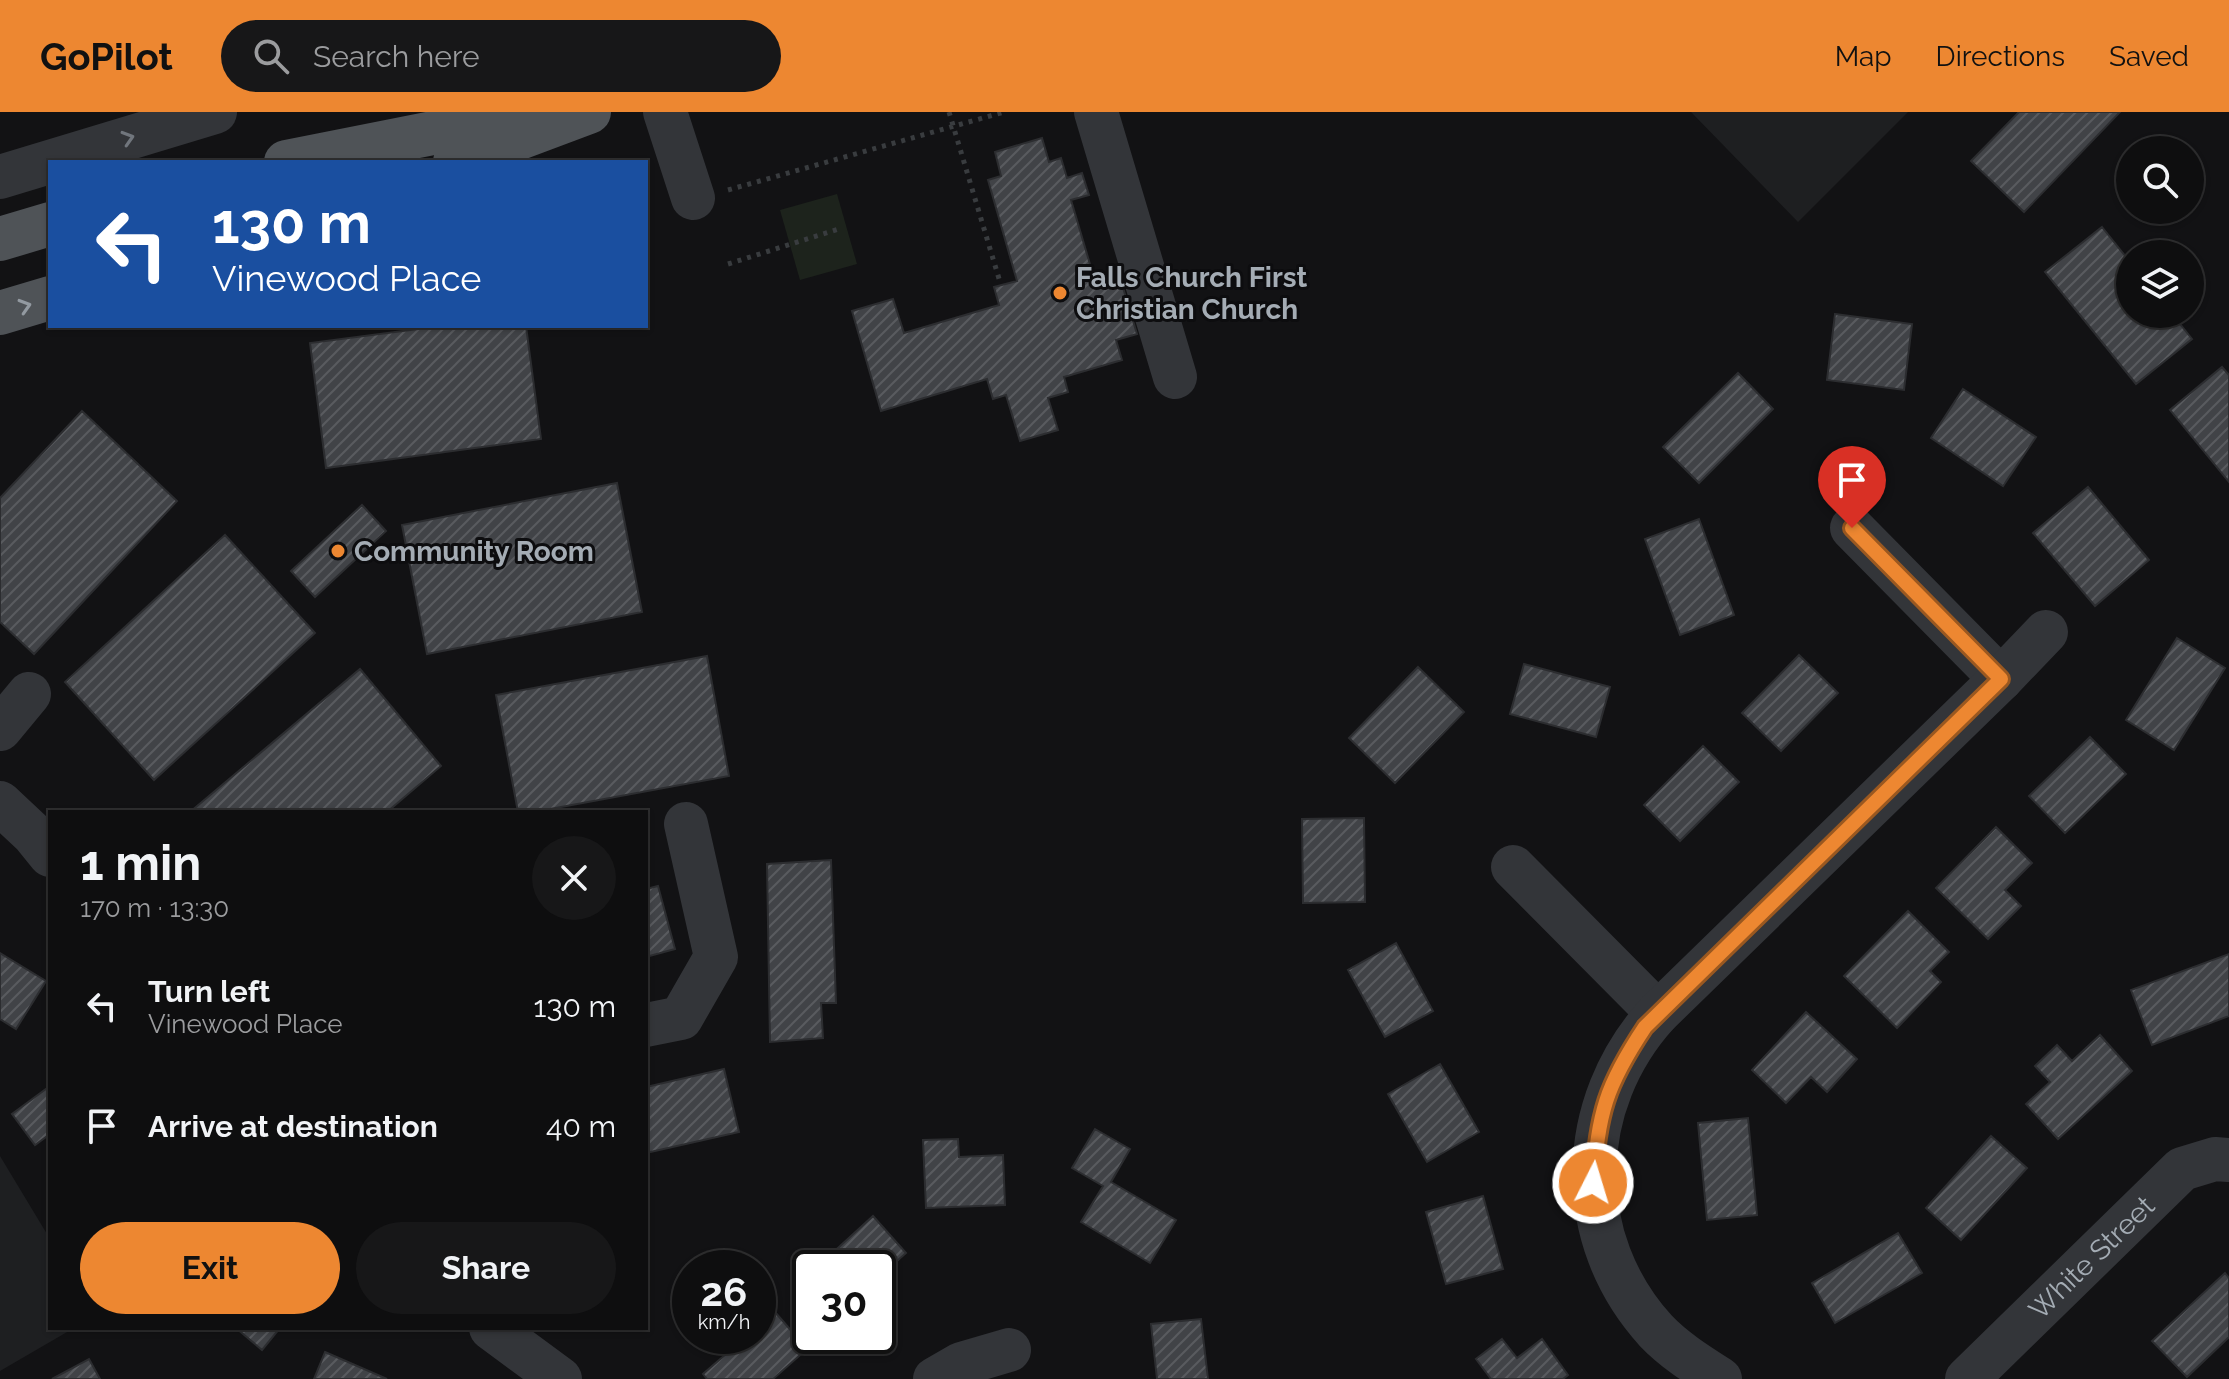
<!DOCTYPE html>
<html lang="en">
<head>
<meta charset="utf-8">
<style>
  body { margin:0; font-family:Raleway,sans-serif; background:#171718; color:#f1f3f6; height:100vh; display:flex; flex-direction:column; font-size:30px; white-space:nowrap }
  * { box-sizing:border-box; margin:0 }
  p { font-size:26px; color:#9b9c9e }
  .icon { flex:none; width:44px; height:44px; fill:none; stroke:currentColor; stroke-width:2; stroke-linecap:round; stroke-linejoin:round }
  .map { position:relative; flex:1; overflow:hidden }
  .panel { position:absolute; left:48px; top:698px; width:600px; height:520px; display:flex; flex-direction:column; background:#0e0e0f; border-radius:0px; box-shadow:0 2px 6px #0004,0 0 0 2px #2e2e2f }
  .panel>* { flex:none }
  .hud { position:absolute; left:48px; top:48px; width:600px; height:168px; border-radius:0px; box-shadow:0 2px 6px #0004,0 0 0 2px #2e2e2f; background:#1a4fa0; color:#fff; overflow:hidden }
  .buttons { position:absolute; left:2116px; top:24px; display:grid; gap:16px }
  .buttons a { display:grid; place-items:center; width:88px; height:88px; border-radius:50%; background:#0e0e0f; box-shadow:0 2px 6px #0004,0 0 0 2px #2e2e2f; font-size:40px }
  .speed { position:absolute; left:672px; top:1138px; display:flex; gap:16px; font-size:40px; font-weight:700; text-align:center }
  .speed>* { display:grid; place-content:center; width:104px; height:104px; border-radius:50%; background:#0e0e0f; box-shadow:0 2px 6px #0004,0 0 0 2px #2e2e2f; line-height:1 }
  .speed small { font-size:20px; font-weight:400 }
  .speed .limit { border:4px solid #111; border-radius:12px; background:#fff; color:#111 }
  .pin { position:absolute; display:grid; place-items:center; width:68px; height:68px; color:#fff; margin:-82px -34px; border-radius:50% 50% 50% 0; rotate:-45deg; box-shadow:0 0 8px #0007 }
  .pin .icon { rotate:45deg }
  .me { position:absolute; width:88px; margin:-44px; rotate:5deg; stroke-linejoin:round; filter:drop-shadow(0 0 6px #0008) }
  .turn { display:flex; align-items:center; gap:28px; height:168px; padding:0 32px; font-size:36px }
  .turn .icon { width:104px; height:104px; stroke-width:2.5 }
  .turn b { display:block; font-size:56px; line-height:68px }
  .round { display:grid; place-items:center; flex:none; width:84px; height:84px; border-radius:42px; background:#171718 }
  .summary { display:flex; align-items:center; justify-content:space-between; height:136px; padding:0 32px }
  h1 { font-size:48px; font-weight:700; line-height:60px }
  .cta { display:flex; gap:16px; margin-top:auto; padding:16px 32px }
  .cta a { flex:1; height:92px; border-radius:48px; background:#ed8731; color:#111; font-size:32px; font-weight:700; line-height:92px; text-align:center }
  .cta a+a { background:#171718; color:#f1f3f6 }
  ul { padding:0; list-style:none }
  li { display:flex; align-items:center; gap:24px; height:120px; padding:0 32px }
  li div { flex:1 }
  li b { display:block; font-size:30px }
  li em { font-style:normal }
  header { display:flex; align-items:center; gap:48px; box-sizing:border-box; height:112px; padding:0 40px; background:#ed8731; color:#111 }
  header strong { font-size:38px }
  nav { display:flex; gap:44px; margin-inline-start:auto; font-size:28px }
  .search { width:560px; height:72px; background:#171718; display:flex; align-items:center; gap:20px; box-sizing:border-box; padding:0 28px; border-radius:44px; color:#9b9c9e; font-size:30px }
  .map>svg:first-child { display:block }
  .built { fill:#1e1f21 }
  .green { fill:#1d231c }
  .building { fill:url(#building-hatch); stroke:#2c2d30; stroke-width:2 }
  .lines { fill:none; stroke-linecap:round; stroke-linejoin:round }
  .path { stroke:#393c3f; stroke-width:5; stroke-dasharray:4 6; stroke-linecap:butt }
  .minor { stroke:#333539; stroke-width:44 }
  .major { stroke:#4f5357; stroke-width:44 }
  .oneway { stroke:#71767d }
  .oneway2 { stroke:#939aa1 }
  .route-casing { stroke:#9a5820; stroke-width:20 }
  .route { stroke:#ed8731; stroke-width:14 }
  .poi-dot { fill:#ed8731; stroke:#0d0d0f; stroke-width:3 }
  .labels { text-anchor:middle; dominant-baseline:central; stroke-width:6; stroke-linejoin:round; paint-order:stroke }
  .poi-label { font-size:28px; font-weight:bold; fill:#a4acb4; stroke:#0d0d0f; text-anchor:start }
  .street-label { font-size:28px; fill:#a4acb4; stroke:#0d0d0f }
</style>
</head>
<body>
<header>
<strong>GoPilot</strong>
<div class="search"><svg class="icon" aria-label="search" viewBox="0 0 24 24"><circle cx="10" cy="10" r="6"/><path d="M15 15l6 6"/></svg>Search here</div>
<nav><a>Map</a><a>Directions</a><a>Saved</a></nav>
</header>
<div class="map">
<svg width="2229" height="1267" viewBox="0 0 2229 1267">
  <defs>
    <pattern id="building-hatch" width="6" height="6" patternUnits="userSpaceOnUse" patternTransform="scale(2)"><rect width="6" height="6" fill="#414347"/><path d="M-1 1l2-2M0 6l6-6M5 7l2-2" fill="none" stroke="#595b5f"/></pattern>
  </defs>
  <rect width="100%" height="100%" fill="#121214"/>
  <path class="built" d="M1691,0H1908L1798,110Z
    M0,1044L50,1127V1216H74L0,1259Z"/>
  <path class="green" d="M837,82L857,152L800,168L780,98Z"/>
  <path class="building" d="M2019,0H2120L2024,100L1971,49Z
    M1042,26L1049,50L1061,46L1067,66L1082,61L1089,83L1071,88L1097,176L1121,169L1137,222L1116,228L1122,248L1064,265L1068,280L1048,286L1058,318L1020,329L1006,283L993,287L987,267L881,299L852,199L893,187L904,221L999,193L994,175L1017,169L988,68L1001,64L995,40Z
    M2102,115L2130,150V202H2172L2192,227L2136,272L2045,160Z
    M1835,202L1912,212L1904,278L1827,268Z
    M441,214H526L541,327L326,356L310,231Z
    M2222,255L2229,263V370L2170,298Z
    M1738,261L1773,297L1699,371L1663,335Z
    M1963,277L2036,325L2003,374L1931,326Z
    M82,299L177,389L34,542L0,510V386Z
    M617,371L642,500L427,542L402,413Z
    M2088,375L2149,448L2095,494L2033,421Z
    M362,393L386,419L315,485L291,459Z
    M1699,407L1734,503L1680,523L1645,427Z
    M225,423L315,521L154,668L65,570Z
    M2177,526L2225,556L2174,638L2126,608Z
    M1799,543L1838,581L1781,639L1742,601Z
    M707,544L729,664L534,700H518L496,583Z
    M1524,552L1610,575L1596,625L1510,602Z
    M1418,555L1464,600L1395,671L1349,626Z
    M360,557L441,654L387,700H190Z
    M2090,625L2126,662L2065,721L2029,684Z
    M1703,634L1739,670L1680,729L1644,693Z
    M1364,706L1365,790L1303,791L1302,707Z
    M1996,715L2032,751L2005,778L2021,794L1988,827L1936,776Z
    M831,748L836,891H821L823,926L770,930L767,752Z
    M658,774L675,837L646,845V777Z
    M1908,799L1949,840L1930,859L1941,870L1897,916L1844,864Z
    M1396,831L1433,899L1385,925L1348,858Z
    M0,841L46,869L16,917L0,907Z
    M2229,842V904L2152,933L2131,878Z
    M1806,900L1857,947L1827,980L1811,965L1786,991L1752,958Z
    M2100,923L2132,959L2058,1027L2026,992L2050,970L2035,954L2057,933L2072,949Z
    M1440,952L1479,1020L1427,1050L1388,982Z
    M724,957L739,1020L646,1041V975Z
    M50,974V1022L35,1033L12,1002Z
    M1748,1006L1757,1103L1707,1108L1698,1011Z
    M1095,1017L1130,1037L1111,1070L1176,1108L1150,1151L1081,1110L1103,1074L1072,1056Z
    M1991,1024L2027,1056L1961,1128L1926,1096Z
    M958,1027L959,1045L1003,1043L1005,1093L926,1096L923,1028Z
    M1483,1084L1503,1157L1446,1172L1426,1100Z
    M873,1104L906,1141L878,1166V1156H816Z
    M1898,1121L1922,1161L1835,1211L1812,1171Z
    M2225,1161L2229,1166V1225L2187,1265L2152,1229Z
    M775,1200L807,1237L773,1267H707L703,1262L747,1224H758V1214Z
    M1201,1207L1208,1267H1157L1151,1212Z
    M236,1216H280L262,1238Z
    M1502,1227L1517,1246L1542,1227L1568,1263L1563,1267H1491L1476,1247Z
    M325,1240L387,1267H314Z
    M89,1247L100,1267H52Z"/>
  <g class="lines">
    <path class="path" d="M949,0L1000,170
      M728,78L1004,0
      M728,152L842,116"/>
    <g class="minor">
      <path d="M665,0L693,86"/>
      <path d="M1096,0L1175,265"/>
      <path d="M0,65L215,0"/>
      <path d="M1852,416L2001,567"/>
      <path d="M0,617L29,582"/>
      <path d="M0,691L33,722L50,743"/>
      <path d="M1513,755L1658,901"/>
      <path d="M646,913L681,906L716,845L686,712"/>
      <path d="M491,1216L560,1267"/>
      <path d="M935,1267L961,1252L1009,1238"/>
      <path d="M1720,1267C1698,1253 1674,1238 1656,1219C1572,1127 1575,992 1658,901L2001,567L2046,520"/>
      <path id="s1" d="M1967,1267L2182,1057L2215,1047L2229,1048"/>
    </g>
    <path class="major" d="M286,50L539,0
      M455,50L589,0
      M0,127L50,112
      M0,201L50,186"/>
  </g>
  <defs><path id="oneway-chevron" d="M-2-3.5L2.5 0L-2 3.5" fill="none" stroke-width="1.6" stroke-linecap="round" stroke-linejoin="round" transform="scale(2)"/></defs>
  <use class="oneway" href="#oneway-chevron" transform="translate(128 26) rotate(-17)"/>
  <use class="oneway2" href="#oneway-chevron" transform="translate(25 194) rotate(-17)"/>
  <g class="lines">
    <g class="route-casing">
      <path id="route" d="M1593,1071C1599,1000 1605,975 1645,915L2001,567L1852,416"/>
    </g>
    <use href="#route" class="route"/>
  </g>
  <g class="poi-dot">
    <circle cx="1060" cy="181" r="8"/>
    <circle cx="338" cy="439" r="8"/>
  </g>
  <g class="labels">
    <g class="poi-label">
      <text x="1076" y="165">Falls Church First<tspan x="1076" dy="32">Christian Church</tspan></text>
      <text x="354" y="439">Community Room</text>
    </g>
    <g class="street-label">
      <text stroke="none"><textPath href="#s1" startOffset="174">White Street</textPath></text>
    </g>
  </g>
</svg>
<div class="buttons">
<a><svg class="icon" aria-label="search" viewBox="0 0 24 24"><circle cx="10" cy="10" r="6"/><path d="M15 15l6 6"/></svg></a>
<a><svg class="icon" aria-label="layers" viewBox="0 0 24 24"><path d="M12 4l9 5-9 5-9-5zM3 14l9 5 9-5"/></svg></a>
</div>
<div class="speed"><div>26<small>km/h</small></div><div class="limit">30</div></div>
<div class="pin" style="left:1852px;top:416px;background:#d93025"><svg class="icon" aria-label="arrive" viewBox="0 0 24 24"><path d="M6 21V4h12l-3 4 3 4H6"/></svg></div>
<svg class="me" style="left:1593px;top:1071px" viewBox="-20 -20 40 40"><circle r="17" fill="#ed8731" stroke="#fff" stroke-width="3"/><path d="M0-11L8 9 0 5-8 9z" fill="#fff"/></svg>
<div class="hud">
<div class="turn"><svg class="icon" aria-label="left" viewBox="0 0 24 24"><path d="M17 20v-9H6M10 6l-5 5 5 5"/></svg><div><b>130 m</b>Vinewood Place</div></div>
</div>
<section class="panel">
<div class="summary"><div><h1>1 min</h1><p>170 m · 13:30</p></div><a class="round"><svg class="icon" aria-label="close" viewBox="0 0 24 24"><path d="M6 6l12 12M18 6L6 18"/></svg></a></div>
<ul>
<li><svg class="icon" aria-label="left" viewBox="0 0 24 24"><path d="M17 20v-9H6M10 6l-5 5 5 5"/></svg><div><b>Turn left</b><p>Vinewood Place</p></div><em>130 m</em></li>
<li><svg class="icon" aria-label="arrive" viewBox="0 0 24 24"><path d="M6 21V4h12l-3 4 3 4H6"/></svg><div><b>Arrive at destination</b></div><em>40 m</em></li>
</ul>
<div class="cta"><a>Exit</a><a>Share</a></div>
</section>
</div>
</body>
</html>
